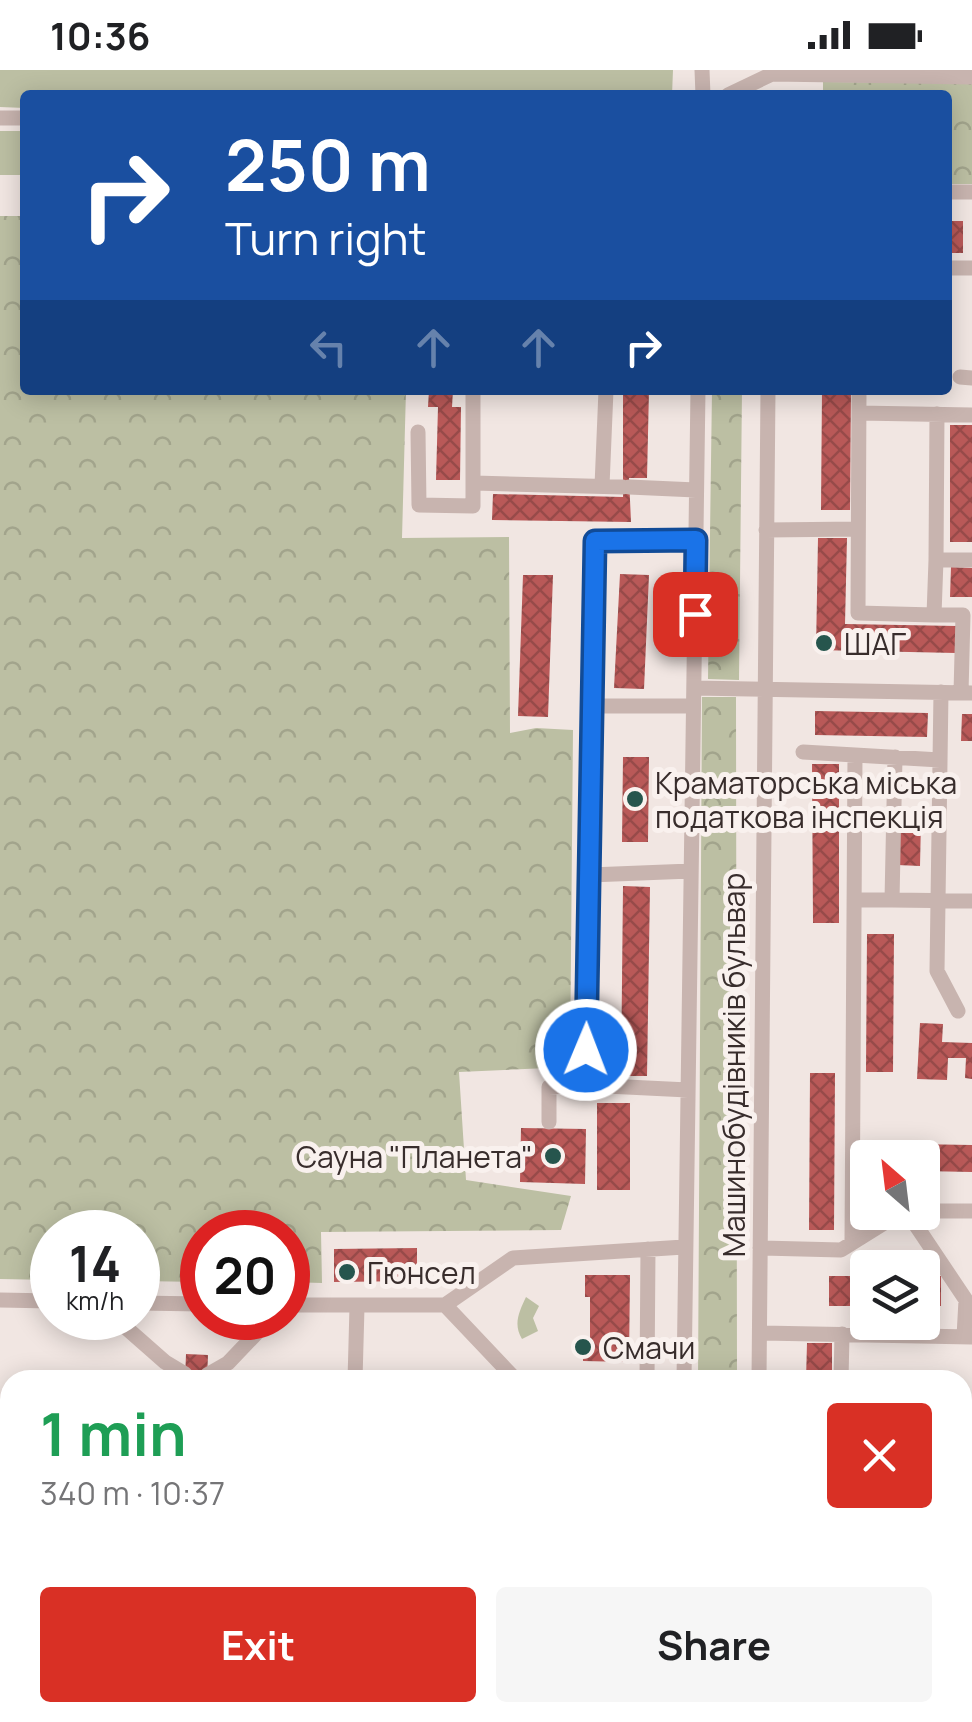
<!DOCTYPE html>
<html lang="en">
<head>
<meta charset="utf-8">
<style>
  body { margin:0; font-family:Manrope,sans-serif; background:#f6f6f6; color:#202124; height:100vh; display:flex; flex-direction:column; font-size:38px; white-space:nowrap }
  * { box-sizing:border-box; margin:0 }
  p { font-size:32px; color:#757577 }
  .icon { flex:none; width:55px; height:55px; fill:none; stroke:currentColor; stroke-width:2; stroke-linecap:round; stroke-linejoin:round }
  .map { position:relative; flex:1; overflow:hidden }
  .panel { position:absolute; left:0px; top:1300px; width:972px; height:352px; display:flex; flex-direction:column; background:#fff; border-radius:30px 30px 0 0; box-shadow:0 5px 25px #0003 }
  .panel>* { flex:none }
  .top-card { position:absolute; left:20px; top:20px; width:932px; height:305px; border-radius:10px; box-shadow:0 5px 25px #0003; background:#1a4fa0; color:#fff; overflow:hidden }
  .needle { width:65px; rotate:332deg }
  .buttons { position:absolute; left:850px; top:1070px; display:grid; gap:20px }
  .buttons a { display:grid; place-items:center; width:90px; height:90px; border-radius:10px; background:#fff; box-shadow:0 5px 25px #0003; font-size:50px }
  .speed { position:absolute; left:30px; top:1140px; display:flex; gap:20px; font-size:50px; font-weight:700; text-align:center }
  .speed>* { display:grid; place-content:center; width:130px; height:130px; border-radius:50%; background:#fff; box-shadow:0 5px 25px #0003; line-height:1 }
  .speed small { font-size:25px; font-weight:400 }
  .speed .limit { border:15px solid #d22; background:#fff; color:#111 }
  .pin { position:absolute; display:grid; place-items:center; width:85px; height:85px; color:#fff; margin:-42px; border-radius:20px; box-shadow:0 5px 15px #0006 }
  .me { position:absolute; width:110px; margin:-55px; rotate:1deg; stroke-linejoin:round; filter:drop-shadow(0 0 8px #0008) }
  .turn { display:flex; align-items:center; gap:35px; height:210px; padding:0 40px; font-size:45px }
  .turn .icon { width:130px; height:130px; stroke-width:2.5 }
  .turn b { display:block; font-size:70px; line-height:85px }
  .lanes { display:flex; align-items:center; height:95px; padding:0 40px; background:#0003; justify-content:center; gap:50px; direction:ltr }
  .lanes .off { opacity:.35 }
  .round { display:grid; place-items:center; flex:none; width:105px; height:105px; border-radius:10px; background:#f6f6f6 }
  .headline { display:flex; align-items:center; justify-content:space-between; height:170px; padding:0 40px }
  h1 { font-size:60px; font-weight:700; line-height:75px; color:#1e9e55 }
  .button { display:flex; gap:20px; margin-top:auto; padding:20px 40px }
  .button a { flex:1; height:115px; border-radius:10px; background:#d93025; color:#fff; font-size:40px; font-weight:700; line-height:115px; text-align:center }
  .button a+a { background:#f6f6f6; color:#202124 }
  .status { display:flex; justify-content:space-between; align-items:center; height:70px; padding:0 50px; background:#fff; direction:ltr }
  .status svg { height:28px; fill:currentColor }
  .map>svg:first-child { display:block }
  .green { fill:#bcbfa3 }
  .forest { fill:url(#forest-crowns) }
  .building { fill:url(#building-cross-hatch) }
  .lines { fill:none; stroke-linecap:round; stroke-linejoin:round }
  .minor { stroke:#c8b4af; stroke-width:15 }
  .route-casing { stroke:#114b97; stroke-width:25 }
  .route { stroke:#1a73e8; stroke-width:18 }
  .poi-dot { fill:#26554d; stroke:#f9f1ee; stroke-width:4 }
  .labels { text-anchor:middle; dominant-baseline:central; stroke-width:10; stroke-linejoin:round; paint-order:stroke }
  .poi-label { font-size:30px; fill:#382d2c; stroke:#f9f1ee; text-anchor:start }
  .street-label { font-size:30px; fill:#382d2c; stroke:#f9f1ee }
</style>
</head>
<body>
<div class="status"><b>10:36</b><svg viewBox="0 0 49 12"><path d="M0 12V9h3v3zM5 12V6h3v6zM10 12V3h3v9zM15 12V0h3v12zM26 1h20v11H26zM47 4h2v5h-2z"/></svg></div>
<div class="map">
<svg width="972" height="1652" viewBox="0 0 972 1652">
  <defs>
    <pattern id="forest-crowns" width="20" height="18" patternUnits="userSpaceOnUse" patternTransform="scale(2.5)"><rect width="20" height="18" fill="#bcbfa3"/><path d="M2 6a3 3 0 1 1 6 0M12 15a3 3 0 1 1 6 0" fill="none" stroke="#a2a48c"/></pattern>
    <pattern id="building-cross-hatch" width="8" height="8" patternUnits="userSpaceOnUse" patternTransform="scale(2.5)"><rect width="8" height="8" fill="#b95958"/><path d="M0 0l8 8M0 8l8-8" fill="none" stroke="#974a49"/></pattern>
  </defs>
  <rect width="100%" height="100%" fill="#f1e6e2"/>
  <path class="green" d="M0,0H673L672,25H25V38L0,37Z
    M0,61H25V105H0Z
    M526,1227L539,1236L533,1248L538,1261L522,1269C513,1254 519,1242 526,1227Z"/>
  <path class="forest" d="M823,12L972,13V114H948V25H823Z
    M0,146H25V320H406L402,468L509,467L510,663L536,658L573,660L570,997L459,1002L466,1110L571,1126L561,1160L321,1162L322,1213L288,1212V1162H202V1212L138,1211V1162H52V1210L0,1209Z
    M712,320H742L739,610L708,609Z
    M702,627H736L737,1310H698Z
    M690,1643H730V1652H690Z"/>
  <path class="building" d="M948,151H963V183H948Z
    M429,320H453L452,337H461L460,410H436L438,337H428Z
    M623,320H649L647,408H629L631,452L492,450L493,424L623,427Z
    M822,320H851L850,440H821Z
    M950,355H972V472H950Z
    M818,468H847L845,554L957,556L956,583L816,580Z
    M951,497L972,498V527H950Z
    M620,504L649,505L644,619L614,618Z
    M523,505H553L548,647L518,646Z
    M815,641L928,643L927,667L815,665Z
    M962,644H972V671H961Z
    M623,687H649L648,772H622Z
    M812,694H839V853H813Z
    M899,751H921L920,796L897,795Z
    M623,816L650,817L647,1006H621Z
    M867,864H894L893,1002H866Z
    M920,953L943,954L942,972L972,973V1009L965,1008L966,988H948L947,1010L917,1009Z
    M810,1003H835L834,1160H809Z
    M597,1033H630V1120H597Z
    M521,1058L586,1059L585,1114L520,1112Z
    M913,1074L972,1075V1102L922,1101V1088H912Z
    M417,1178V1211L334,1212V1179Z
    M585,1205H630L629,1292L583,1291V1271H590V1227H585Z
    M829,1206H868V1236H829Z
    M922,1206H941V1236H922Z
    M807,1273H832V1310H806Z
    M186,1284L208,1285L207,1310H185Z
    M962,1410H972L971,1437L962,1436Z
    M568,1642H603V1652H568Z
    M823,1642H863V1652H823Z
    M882,1642H933V1652H882Z"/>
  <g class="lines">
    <path class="minor" d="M702,0L703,25
      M728,25L772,4L972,7
      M0,48H25
      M948,122H972
      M948,198H972
      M960,307L972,308
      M859,320L858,543L934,545L936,490H972
      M859,343L972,345
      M418,362L419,435L473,436V320
      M474,413L623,417
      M602,416L606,320
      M629,417L696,420
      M766,460L858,459
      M936,490L937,344
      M934,545H963L961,623
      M694,618L972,623
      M941,622L937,901L958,941
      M592,636H693
      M803,682L855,685
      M691,801L590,805L595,471L696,470
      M854,830H892L895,687
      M892,830L972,831
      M586,1015L590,805
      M549,1052V1017L586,1015L688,1020
      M922,1141H972
      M907,1142L966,1230L964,1267
      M852,1173L855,685L940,690
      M760,1178L841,1180L902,1142
      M0,1230L52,1231
      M138,1233L202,1234
      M288,1235H445L513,1188L684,1177
      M445,1235L516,1310
      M115,1248L165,1292L185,1304
      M760,1263L972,1267
      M207,1305L228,1293L271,1248
      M355,1310L357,1237
      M647,1310L648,1179
      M684,1310L698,320
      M759,1310L768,320
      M841,1310L842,1264
      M0,1483H10
      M962,1495H972
      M556,1642V1652
      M678,1652V1642
      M754,1652V1642"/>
  </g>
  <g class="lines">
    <g class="route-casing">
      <path id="route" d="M586,980L595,471L696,470L695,544"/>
    </g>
    <use href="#route" class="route"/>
  </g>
  <g class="poi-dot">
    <circle cx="824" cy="573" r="10"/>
    <circle cx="635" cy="729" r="10"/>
    <circle cx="553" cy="1086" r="10"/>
    <circle cx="347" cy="1202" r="10"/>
    <circle cx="583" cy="1277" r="10"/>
  </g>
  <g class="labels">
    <g class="poi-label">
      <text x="844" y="573">ШАГ</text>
      <text x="655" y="712">Краматорська міська<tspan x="655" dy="34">податкова інспекція</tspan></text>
      <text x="533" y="1086" text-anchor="end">Сауна "Планета"</text>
      <text x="367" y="1202">Гюнсел</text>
      <text x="603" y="1277">Смачи</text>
    </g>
    <g class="street-label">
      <text transform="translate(733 995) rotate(-90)">Машинобудівників бульвар</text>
    </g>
  </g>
</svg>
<div class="buttons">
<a><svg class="needle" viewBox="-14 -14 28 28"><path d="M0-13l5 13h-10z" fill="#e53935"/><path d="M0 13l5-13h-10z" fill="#757577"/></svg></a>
<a><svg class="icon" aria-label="layers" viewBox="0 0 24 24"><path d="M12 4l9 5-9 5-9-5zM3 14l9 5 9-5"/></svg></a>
</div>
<div class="speed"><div>14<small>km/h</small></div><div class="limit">20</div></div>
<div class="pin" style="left:695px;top:544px;background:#d93025"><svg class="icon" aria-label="arrive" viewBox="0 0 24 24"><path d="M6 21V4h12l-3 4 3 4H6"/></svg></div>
<svg class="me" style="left:586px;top:980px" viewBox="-20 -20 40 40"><circle r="17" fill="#1a73e8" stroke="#fff" stroke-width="3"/><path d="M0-11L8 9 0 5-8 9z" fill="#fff"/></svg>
<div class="top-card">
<div class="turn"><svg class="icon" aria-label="right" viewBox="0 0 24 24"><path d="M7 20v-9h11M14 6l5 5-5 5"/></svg><div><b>250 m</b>Turn right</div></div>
<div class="lanes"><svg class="icon off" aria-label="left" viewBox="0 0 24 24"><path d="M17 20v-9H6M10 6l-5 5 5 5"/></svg><svg class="icon off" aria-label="ahead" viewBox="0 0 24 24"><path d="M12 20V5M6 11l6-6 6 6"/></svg><svg class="icon off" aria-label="ahead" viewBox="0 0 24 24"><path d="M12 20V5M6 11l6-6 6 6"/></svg><svg class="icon" aria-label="right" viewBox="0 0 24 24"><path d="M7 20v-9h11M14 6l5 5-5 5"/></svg></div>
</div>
<section class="panel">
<div class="headline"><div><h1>1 min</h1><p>340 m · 10:37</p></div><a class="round" style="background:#d93025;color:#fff"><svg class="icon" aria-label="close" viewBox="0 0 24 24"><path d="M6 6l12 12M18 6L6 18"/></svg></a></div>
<div class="button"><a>Exit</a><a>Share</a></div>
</section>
</div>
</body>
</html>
